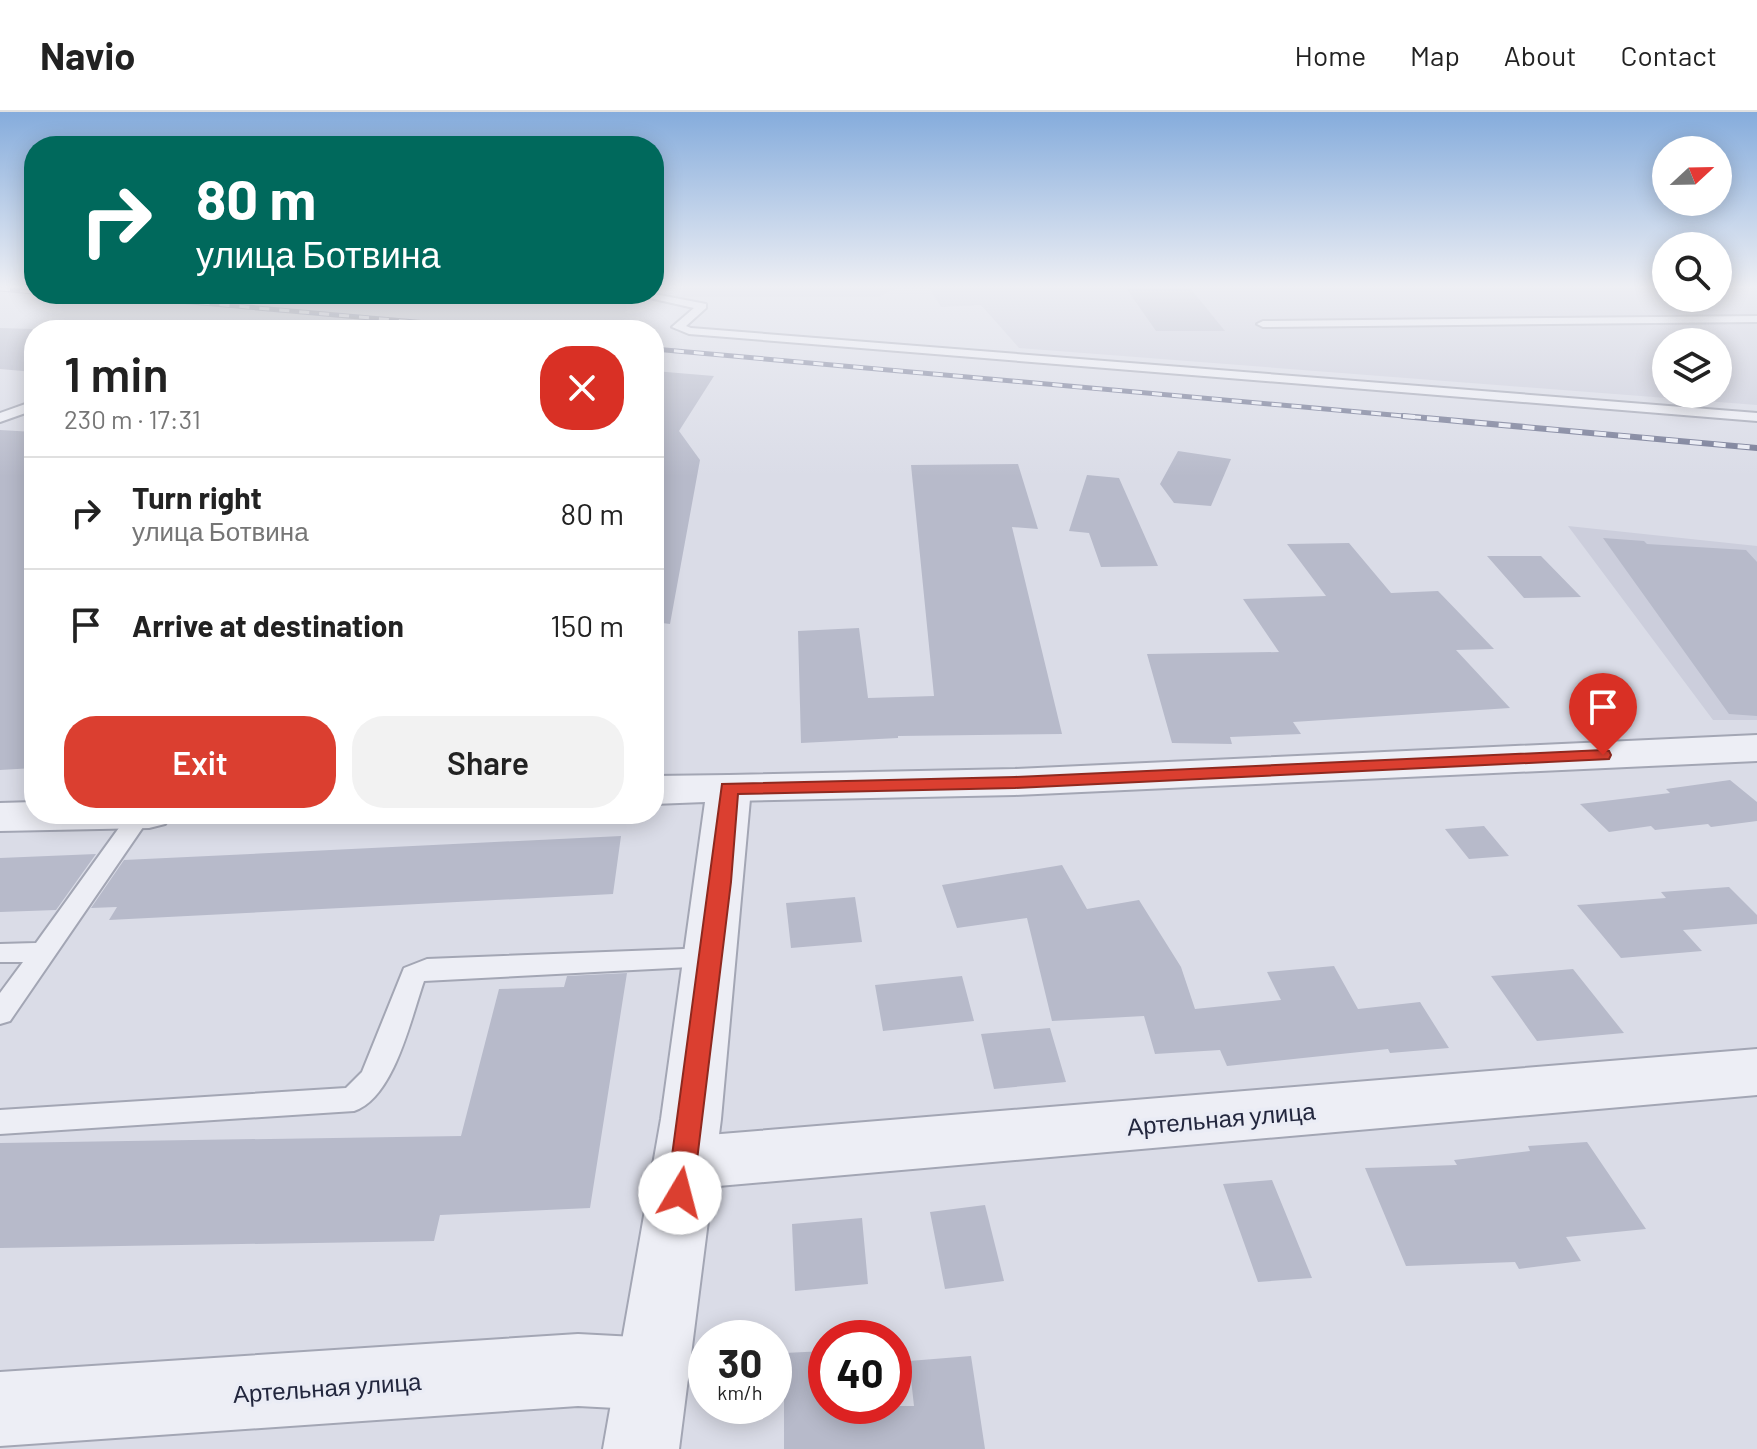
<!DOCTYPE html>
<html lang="en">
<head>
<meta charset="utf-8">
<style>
  body { margin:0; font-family:Barlow,sans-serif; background:#f2f2f2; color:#222; height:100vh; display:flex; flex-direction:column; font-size:30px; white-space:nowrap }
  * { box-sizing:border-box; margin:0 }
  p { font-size:26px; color:#767676 }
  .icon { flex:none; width:44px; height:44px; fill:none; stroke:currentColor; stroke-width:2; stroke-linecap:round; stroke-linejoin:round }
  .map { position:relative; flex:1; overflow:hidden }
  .side { position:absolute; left:24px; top:208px; width:640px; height:504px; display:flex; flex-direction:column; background:#fff; border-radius:32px; box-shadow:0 4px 20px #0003 }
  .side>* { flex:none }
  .guide { position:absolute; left:24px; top:24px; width:640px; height:168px; border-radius:32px; box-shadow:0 4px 20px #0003; background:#00695c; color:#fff; overflow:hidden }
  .needle { width:52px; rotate:68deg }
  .buttons { position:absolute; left:1652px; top:24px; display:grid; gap:16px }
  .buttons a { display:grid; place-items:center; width:80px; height:80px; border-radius:50%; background:#fff; box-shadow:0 4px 20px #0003; font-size:40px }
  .speed { position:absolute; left:688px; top:1208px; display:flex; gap:16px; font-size:40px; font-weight:700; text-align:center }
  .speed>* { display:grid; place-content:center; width:104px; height:104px; border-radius:50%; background:#fff; box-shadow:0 4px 20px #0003; line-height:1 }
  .speed small { font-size:20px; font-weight:400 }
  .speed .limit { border:12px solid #d22; background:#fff; color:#111 }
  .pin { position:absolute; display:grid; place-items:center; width:68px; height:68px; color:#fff; margin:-82px -34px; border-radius:50% 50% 50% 0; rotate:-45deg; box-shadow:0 0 8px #0007 }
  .pin .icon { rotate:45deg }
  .me { position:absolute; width:88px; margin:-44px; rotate:8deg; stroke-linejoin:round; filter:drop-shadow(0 0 6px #0008) }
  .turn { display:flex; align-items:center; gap:28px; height:168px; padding:0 40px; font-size:36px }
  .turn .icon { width:104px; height:104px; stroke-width:2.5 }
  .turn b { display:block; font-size:56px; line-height:68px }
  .round { display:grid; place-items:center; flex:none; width:84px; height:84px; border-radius:32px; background:#f2f2f2 }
  .headline { display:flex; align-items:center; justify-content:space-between; height:136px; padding:0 40px }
  h1 { font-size:48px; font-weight:600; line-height:60px }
  .cta { display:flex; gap:16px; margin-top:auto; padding:16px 40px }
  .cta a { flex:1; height:92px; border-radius:32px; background:#db3f30; color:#fff; font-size:32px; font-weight:600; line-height:92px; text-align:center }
  .cta a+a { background:#f2f2f2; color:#222 }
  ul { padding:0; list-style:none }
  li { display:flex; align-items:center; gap:24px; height:112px; padding:0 40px; border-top:2px solid #e0e0e0 }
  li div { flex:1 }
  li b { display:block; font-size:30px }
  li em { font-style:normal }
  header { display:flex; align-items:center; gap:48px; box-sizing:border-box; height:112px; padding:0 40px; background:#fff; border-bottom:2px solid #e0e0e0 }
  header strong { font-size:38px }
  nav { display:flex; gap:44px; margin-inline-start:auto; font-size:28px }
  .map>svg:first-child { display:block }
  .built { fill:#cccedc; fill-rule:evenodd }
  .building { fill:#b7baca }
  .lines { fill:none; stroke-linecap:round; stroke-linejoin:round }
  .service-casing { stroke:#a3a6b4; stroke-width:4 }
  .minor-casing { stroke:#a3a6b4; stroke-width:4 }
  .tertiary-casing { stroke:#a3a6b4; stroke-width:4 }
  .service { fill:#edeef5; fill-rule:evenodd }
  .minor { fill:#edeef5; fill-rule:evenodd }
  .tertiary { fill:#edeef5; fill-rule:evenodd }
  .rail-far1-casing { stroke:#727792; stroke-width:5 }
  .rail-casing { stroke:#727792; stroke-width:6 }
  .rail-far1 { stroke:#eaecf5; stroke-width:3; stroke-dasharray:10; stroke-linecap:butt }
  .rail { stroke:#eaecf5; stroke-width:4; stroke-dasharray:12; stroke-linecap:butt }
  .route { fill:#db3f30; stroke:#8e291f; stroke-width:2 }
  .labels { text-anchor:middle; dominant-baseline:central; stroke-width:7; stroke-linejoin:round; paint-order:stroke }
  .near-street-label { font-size:24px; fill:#23273e; stroke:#eaecf5 }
</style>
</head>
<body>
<header>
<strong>Navio</strong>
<nav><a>Home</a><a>Map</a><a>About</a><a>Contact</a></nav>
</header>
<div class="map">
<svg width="1757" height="1337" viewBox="0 0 1757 1337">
  <rect width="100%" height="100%" fill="#dadce7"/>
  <path class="built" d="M674,176H896L879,185H676Z
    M929,176H1666V186H1718V176H1757V293L1019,236L981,193L941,195ZM1666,230H1718V282H1666Z
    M1568,414L1757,434V608H1713Z"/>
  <path class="building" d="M1126,176H1190L1225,219H1156Z
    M0,216L34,217V260L0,257Z
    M654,259L714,264L679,319L700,348L670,512L654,510Z
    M0,318L34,320V656L0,658Z
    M1178,339L1231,347L1211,394L1174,391L1160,372Z
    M1018,352L1038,417L1012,415L1062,622L898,624V626L801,631L798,519L859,516L868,586L934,584L911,353Z
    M1087,363L1119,366L1158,454L1101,455L1089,421L1069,419Z
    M1603,426L1644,429L1647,432L1746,438L1757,450V604L1729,602Z
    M1349,431L1391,481L1438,479L1494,537L1456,538L1510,596L1293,610L1301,622L1230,625L1232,632L1172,631L1147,542L1279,540L1243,487L1326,484L1287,432Z
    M1487,444H1541L1581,485L1524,486Z
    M1730,668L1757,690V709L1711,715L1708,712L1655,718L1651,714L1609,720L1580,692L1670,681L1666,677Z
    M1484,714L1509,744L1469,747L1445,717Z
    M621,724L613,782L109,808L117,795L91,796L124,748Z
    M96,742L56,798L0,800V746Z
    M1062,753L1087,797L1139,788L1181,855L1195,897L1281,888L1267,860L1334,854L1358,897L1420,890L1449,936L1390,941L1388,937L1227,954L1220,938L1155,942L1144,904L1052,909L1027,806L957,816L942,773Z
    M1729,775L1757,803V812L1683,818L1702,839L1621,846L1577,793L1666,786L1661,780Z
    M855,785L862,830L791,836L786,791Z
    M1573,857L1624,921L1537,929L1491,864Z
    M627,861L590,1096L440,1103L434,1129L0,1136V1031L461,1024L499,877L564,875L567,864Z
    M962,864L974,909L883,919L875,873Z
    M1050,916L1066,970L994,977L981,922Z
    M1587,1030L1646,1117L1566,1125L1581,1149L1519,1157L1515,1150L1406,1154L1365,1056L1457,1053L1454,1048L1530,1039L1528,1034Z
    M1272,1068L1312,1166L1258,1170L1223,1072Z
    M985,1093L1004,1169L945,1177L930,1100Z
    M862,1106L868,1172L795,1179L792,1112Z
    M826,1239V1294H914L909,1249L971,1244L985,1337H784V1241Z"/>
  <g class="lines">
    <g class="service-casing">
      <path id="service" d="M632,182H654L706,192V196L686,214L691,216L1757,301V309L689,222L672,215L694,196Z
        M1757,204V210L1263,215L1257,212L1263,209Z
        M34,289V298L0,310V301Z
        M129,702H152L10,909L0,912V881L23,850H0V832L36,831Z
        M710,836L719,838L723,845L719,852L710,854L424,869C411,906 394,986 354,999L0,1022V998L346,976L362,960L404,856L427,847Z"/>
    </g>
    <g class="minor-casing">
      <path id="minor" d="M1757,623V649L1015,683L729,689L713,686L707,676L713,666L729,663L1015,657Z
        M1757,937V983L684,1077L662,1070L653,1051L662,1032L684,1025Z
        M578,1222L654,1226L680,1237L690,1262L680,1287L654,1298L578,1294L0,1334V1260Z"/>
    </g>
    <g class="tertiary-casing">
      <path id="tertiary" d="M729,663L745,666L751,676L721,1007L679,1337H603L661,1007L705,690L654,692V664Z
        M34,690V702H172L165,712L149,716L0,719V691Z"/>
    </g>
    <use href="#service" class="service"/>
    <use href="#minor" class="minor"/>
    <use href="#tertiary" class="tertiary"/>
    <g class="rail-far1-casing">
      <path id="rail-far1" d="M0,177L34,180
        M54,182L110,187
        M100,182L506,218
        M654,237L1426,306"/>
    </g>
    <g class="rail-casing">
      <path id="rail" d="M1403,304L1757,336"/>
    </g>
    <use href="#rail-far1" class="rail-far1"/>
    <use href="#rail" class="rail"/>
  </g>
  <linearGradient id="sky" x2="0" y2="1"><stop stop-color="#85acdc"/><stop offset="0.48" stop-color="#eeeff4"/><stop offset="1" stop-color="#eeeff4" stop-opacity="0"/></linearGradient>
  <rect width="1757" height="364" fill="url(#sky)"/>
  <path class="route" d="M1603,638L1609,639L1611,643L1609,647L1015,676L738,682L731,770L693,1081L689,1089L680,1093L670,1089L667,1081L722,672L1015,665Z"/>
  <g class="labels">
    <g class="near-street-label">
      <text transform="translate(1221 1006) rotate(-5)">Артельная улица</text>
      <text transform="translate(327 1275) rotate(-4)">Артельная улица</text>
    </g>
  </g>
</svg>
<div class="buttons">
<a><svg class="needle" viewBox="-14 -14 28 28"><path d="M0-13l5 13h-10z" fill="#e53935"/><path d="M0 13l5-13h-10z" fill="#767676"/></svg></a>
<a><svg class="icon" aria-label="search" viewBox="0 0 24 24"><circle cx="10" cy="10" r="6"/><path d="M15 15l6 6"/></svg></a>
<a><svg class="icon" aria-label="layers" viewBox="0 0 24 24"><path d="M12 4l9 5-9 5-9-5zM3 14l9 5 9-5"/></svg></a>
</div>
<div class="speed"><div>30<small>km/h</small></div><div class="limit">40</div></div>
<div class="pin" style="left:1603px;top:643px;background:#d93025"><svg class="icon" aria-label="arrive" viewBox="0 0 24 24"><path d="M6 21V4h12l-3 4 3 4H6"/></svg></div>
<svg class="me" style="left:680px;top:1081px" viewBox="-20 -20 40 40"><circle r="19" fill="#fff"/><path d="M0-13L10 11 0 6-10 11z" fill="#db3f30"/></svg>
<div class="guide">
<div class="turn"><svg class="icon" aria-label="right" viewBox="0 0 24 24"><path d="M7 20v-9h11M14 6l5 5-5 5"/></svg><div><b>80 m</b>улица Ботвина</div></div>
</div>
<section class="side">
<div class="headline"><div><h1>1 min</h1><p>230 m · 17:31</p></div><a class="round" style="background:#d93025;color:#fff"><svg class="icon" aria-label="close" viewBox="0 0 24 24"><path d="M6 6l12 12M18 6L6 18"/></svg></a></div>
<ul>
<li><svg class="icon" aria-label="right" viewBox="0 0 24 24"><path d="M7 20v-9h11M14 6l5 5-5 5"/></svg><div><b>Turn right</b><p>улица Ботвина</p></div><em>80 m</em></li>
<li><svg class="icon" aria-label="arrive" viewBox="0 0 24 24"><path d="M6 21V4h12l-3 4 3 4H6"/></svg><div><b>Arrive at destination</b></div><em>150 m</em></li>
</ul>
<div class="cta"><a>Exit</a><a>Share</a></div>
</section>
</div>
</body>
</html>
